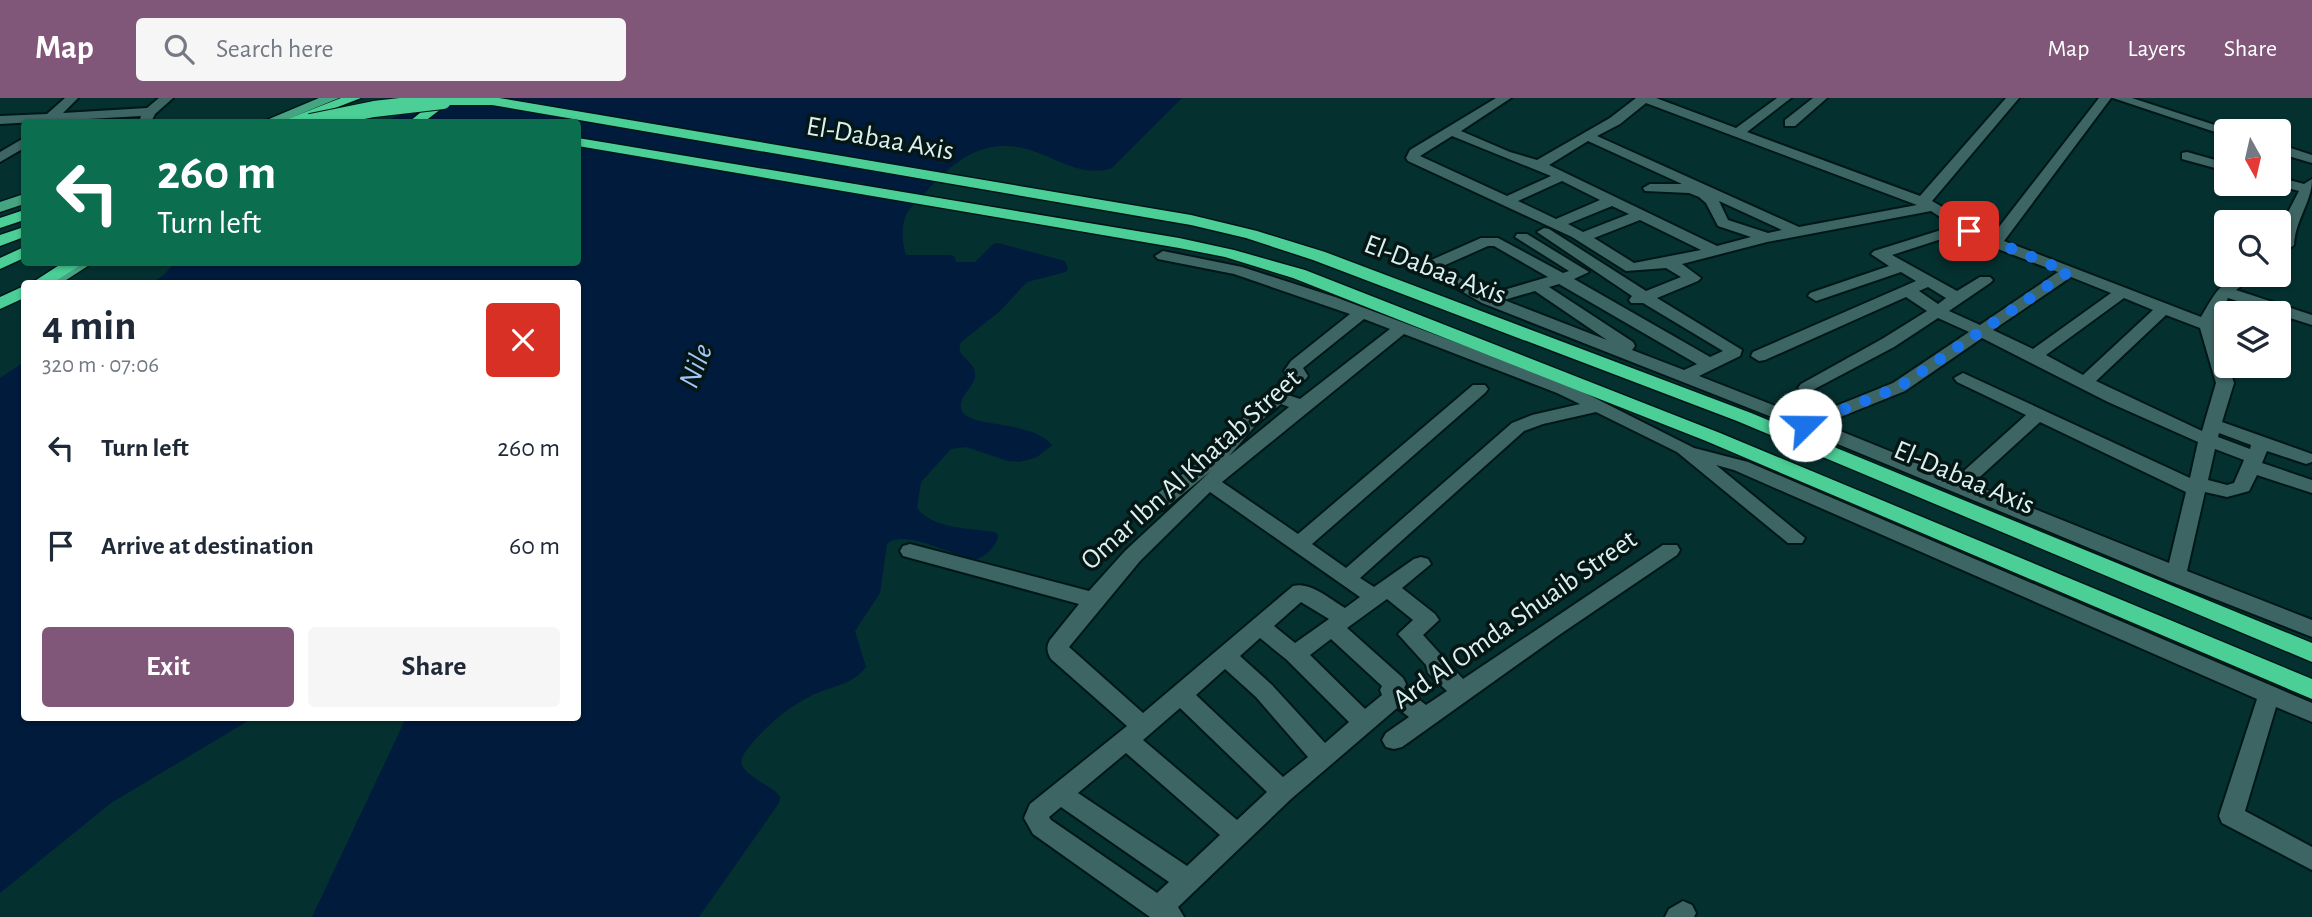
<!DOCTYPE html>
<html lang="en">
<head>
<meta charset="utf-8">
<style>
  body { margin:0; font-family:"Alegreya Sans",sans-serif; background:#f6f6f7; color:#1f2937; height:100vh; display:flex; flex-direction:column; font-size:26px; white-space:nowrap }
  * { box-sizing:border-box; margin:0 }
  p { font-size:23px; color:#747a83 }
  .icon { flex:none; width:38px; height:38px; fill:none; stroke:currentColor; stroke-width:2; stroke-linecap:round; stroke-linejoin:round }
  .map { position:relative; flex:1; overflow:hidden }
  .sheet { position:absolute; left:21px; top:182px; width:560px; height:441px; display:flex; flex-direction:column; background:#fff; border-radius:7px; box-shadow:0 2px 5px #0004 }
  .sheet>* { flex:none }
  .banner { position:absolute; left:21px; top:21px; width:560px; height:147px; border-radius:7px; box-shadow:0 2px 5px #0004; background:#0b6e4f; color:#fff; overflow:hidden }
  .needle { width:46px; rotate:172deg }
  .tools { position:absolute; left:2214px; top:21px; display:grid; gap:14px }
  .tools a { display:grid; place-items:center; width:77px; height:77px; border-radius:7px; background:#fff; box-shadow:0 2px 5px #0004; font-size:35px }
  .pin { position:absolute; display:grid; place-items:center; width:60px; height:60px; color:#fff; margin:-30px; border-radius:14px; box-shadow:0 4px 10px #0006 }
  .me { position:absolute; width:77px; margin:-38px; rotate:68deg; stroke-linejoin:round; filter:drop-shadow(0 0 5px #0008) }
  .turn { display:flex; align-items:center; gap:24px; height:147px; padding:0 21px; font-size:32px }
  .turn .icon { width:91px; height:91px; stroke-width:2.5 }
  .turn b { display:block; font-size:49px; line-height:60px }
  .round { display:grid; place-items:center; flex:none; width:74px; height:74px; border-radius:7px; background:#f6f6f7 }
  .overview { display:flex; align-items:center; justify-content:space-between; height:119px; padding:0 21px }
  h1 { font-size:42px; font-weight:700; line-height:52px }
  .cta { display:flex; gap:14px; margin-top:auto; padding:14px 21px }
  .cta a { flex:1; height:80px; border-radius:7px; background:#815779; color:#fff; font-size:28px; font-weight:700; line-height:80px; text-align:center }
  .cta a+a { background:#f6f6f7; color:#1f2937 }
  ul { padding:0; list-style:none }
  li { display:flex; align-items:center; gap:21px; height:98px; padding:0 21px }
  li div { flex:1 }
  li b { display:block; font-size:26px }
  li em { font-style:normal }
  header { display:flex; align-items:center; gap:42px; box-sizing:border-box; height:98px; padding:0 35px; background:#815779; color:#fff }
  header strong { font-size:33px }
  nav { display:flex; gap:38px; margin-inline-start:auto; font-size:24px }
  .search { width:490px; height:63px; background:#f6f6f7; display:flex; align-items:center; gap:18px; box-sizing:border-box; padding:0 24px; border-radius:7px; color:#747a83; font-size:26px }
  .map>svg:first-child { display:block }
  .water { fill:#001b3c }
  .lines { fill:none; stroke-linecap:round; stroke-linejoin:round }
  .minor-casing { stroke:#001717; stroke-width:4 }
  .major-casing { stroke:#001717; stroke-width:3 }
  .highway-casing { stroke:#001717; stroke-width:3 }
  .minor { fill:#3c6563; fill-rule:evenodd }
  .major { fill:#45a582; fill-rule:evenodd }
  .highway { fill:#4bcf97; fill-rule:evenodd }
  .highway-bridge-casing { stroke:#001717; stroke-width:18; stroke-linecap:butt }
  .highway-bridge { stroke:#4bcf97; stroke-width:16 }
  .route { stroke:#1a73e8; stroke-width:12; stroke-dasharray:0 21.6 }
  .labels { text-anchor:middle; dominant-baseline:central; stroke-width:7; stroke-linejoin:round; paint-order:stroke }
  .street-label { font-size:28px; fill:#dbf1f0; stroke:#051615 }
  .water-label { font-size:30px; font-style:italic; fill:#a0c8f9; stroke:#051615 }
</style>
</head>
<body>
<header>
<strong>Map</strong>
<div class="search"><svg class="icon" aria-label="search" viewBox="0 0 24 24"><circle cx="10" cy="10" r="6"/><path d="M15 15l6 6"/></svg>Search here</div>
<nav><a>Map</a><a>Layers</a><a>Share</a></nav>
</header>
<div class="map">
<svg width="2312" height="819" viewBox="0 0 2312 819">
  <rect width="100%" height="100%" fill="#043130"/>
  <path class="water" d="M431,0H1182L1112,70C1075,83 1044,47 1005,48C970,48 947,71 925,95C920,101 911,108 907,115C901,125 902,146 906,157H949L954,158L956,164H975L993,146L998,145L1065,163L1068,171L1066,174L1027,184L999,214L961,244C954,260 975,261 975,276C976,288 959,297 961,310C963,331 1032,321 1052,347L1037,359L1020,364L1008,363L966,349L951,351L921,384L917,410C932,431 970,430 994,434L998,436C998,447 987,457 977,461C955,460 905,429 887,446L880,495L855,533L866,569C852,588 829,588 809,599C787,610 770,625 754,643C749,650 739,658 742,667C746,677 767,687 776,694L780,699L779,705L699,819H312L406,620H578V186H150L165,176L175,164H578V24H385Z
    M24,264V620H253L111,705L0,795V280Z"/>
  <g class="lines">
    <g class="minor-casing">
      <path id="minor" d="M65,0H78L63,15L147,10L159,0H173L155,16L151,24H139L141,18L0,26V18L47,16Z
        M1496,0H1511L1461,33L1510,54L1537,62L1610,20L1636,0H1656L1736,30L1777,0H1791L1747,34L1920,98L2006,0H2019L1932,103L1992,138L2099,0H2111L2004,143L2201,219C2216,194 2223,176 2256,177L2236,192L2312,217V227L2228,200L2215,227L2234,285L2222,324L2312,356V364L2306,366L2267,353L2262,365L2312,382V395L2257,377L2249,393L2227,399L2205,394L2187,473L2312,522V539L2169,483L1782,323L1482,205L1437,179L1426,166L1429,163L1481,140H1498L1563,175L1569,173L1515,139L1517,136H1527L1589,174L1574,181L1710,259L1723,253L1643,205H1631L1629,202L1632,198L1537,134L1544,130L1549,131L1646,193L1681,179L1666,170L1626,173L1572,139L1408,63L1406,60L1410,52ZM1646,5L1917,107L1799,129L1597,38L1620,26ZM1452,38L1551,78L1507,98L1420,58ZM1588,43L1682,86H1650L1643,90L1645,93L1689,95L1699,99L1706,105L1718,128L1751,139L1717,148L1549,67ZM1562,83L1600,102L1556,121L1518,103ZM1719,103L1782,132L1768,135L1728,122ZM1612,108L1629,116L1583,134L1568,126ZM1931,113L1954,128L1874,153L1871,156L1889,168L1810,195L1808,198L1816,203L1822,201L1901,174L1916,183L1753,254L1751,258L1759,263L1765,262L1906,199L1927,213L1882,241L1801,286L1798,290L1807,295L1894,249L1938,220L1969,234L1893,285L1806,320L1699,278L1740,258L1742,252L1657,200L1698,183L1701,180L1682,166L1767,144ZM1640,122L1701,152L1634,165L1594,140ZM1963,134L1990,148L2058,174L1980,227L1949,213L1990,185L1993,182L1990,179H1980L1957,193L1892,157ZM1488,148H1494L1548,179L1490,196L1466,184L1443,168ZM2071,179L2111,195L2033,251L1993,232ZM1559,186L1697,266L1684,272L1632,252L1635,248L1633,244L1549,189ZM1928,189L1946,200L1938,206L1919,193ZM1535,193L1607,242L1504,202ZM2124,200L2153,212L2083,277L2046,257ZM2166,217L2200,230L2216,285L2202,333L2096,283ZM1982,240L2108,304L2198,344L2190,380L1963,275L1954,280L1957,284L2026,317L1956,380L1823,326L1905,293ZM2040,324L2186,394L2169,465L1972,386ZM2219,335L2251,347L2250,351L2218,339ZM2215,351L2244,362L2234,385L2227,387L2208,382Z
        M1813,0H1827L1795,28H1785V22Z
        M2113,0H2132L2233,33H2226V37L2221,36Z
        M24,40V50L0,64V54Z
        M2278,46L2312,57V65L2278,55Z
        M2187,54L2226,65V73L2182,61V55Z
        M2278,79L2304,86L2312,81C2312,104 2295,122 2294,147L2278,159L2284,122L2299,93L2273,86H2278Z
        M1163,153L1242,169L1335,199L1569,287L1694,350L1748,364L2312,605V624L2276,609L2245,713L2312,749V772L2222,725L2219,718L2257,601L1734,372L1716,367L1805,440L1802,445H1788L1677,354L1596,314L1543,326L1524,333L1360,480L1374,489L1414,461L1421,459L1428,461L1431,466L1402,490L1435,516L1439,522L1423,537L1463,581L1663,447H1677L1680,452L1677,457L1559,537L1402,649L1394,651L1386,649L1382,642L1386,635L1409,619L1397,610L1291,701L1178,809L1184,819H1150L1033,736L1024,720L1030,706L1127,628L1051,561C1047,554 1046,549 1050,542L1079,506L903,458L900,453L903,448L910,446L1089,493L1125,453L1211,373L1163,412H1149L1146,407L1149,402L1215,351L1243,320L1270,297L1282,295L1300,301L1390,231L1364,221L1303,270L1308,278L1305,282H1293L1284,273L1291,263L1350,216L1234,176L1158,161L1155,158ZM1404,236L1557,295L1580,306L1532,317L1512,325L1346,470L1312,446L1485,295L1488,291L1485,287H1473L1298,436L1222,384ZM1281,306L1289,309L1229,358L1255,328ZM1210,394L1360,499L1345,510C1330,501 1310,483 1293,488L1143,615L1069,549L1140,463ZM1387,501L1413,522L1398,536L1426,567L1428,575L1447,593L1426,607L1404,590L1406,586L1403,580L1347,530ZM1301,504L1329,521L1295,545L1274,528ZM1260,540L1287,562L1349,624L1325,645L1272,587L1240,558ZM1331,541L1382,588L1380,592L1382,597L1365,611L1310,557ZM1225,571L1256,599L1308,659L1283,679L1196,597ZM1180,610L1267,694L1237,722L1143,642ZM1126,655L1220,737L1187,768L1078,695ZM1061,709L1169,784L1157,795L1051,722L1049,719Z
        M1683,803L1692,807L1696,815L1694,819H1665L1669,811Z"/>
    </g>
    <g class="major-casing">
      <path id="major" d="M319,0H339L281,24H262Z
        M24,96V106L0,114V104Z
        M73,164H94L60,186H45L46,179Z"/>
    </g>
    <g class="highway-casing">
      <path id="highway" d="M341,0H361L299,24H280Z
        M438,0H499L1191,117L1257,133L1325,154L1751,315L2312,545V564L1737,323L1313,162L1246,140L1191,127L492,7H446L424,24H409Z
        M578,40L1179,140L1234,152L1305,172L1720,335L2312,581V601L1706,343L1293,180L1225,159L1179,150L578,48Z
        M24,112V122L0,130V120Z
        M24,129V139L0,148V137Z
        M24,149V160L0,171V160Z
        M64,164H85L51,186H30Z
        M24,188V200L0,211V199Z"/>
    </g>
    <use href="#minor" class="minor"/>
    <use href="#major" class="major"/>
    <use href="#highway" class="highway"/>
    <g class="highway-bridge-casing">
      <path id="highway-bridge" d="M310,24L374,11L443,3"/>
    </g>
    <use href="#highway-bridge" class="highway-bridge"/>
  </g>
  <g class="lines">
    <path class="route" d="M1805,327L1899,289L2068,174L1969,133"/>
  </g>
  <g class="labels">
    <g class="street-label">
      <text transform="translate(880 41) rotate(10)">El-Dabaa Axis</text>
      <text transform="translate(1435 172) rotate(21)">El-Dabaa Axis</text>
      <text transform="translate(1191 372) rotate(-42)">Omar Ibn Al Khatab Street</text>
      <text transform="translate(1964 380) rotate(23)">El-Dabaa Axis</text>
      <text transform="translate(1515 522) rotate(-35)">Ard Al Omda Shuaib Street</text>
    </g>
    <g class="water-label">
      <text transform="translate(696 268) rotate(-68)">Nile</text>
    </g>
  </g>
</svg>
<div class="tools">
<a><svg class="needle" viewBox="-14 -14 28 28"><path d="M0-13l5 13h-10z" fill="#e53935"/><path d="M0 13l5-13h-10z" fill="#747a83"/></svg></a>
<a><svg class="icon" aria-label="search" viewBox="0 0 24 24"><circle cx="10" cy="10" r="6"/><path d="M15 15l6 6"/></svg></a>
<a><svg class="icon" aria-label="layers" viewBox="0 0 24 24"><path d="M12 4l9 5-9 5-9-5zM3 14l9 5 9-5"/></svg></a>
</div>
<div class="pin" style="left:1969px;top:133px;background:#d93025"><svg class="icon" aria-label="arrive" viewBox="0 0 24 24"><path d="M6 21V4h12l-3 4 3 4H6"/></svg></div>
<svg class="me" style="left:1805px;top:327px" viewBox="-20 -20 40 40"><circle r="19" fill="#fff"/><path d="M0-13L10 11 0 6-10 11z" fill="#1a73e8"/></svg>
<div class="banner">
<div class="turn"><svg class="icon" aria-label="left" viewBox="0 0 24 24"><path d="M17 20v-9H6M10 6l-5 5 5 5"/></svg><div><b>260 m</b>Turn left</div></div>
</div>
<section class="sheet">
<div class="overview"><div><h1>4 min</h1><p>320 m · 07:06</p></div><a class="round" style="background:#d93025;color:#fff"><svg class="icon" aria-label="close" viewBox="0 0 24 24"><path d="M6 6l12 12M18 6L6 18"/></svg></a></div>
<ul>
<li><svg class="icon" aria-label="left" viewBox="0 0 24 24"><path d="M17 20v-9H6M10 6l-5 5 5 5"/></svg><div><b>Turn left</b></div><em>260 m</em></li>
<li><svg class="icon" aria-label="arrive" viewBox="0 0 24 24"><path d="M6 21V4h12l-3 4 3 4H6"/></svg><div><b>Arrive at destination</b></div><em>60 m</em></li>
</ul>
<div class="cta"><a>Exit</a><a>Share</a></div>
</section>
</div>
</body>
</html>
